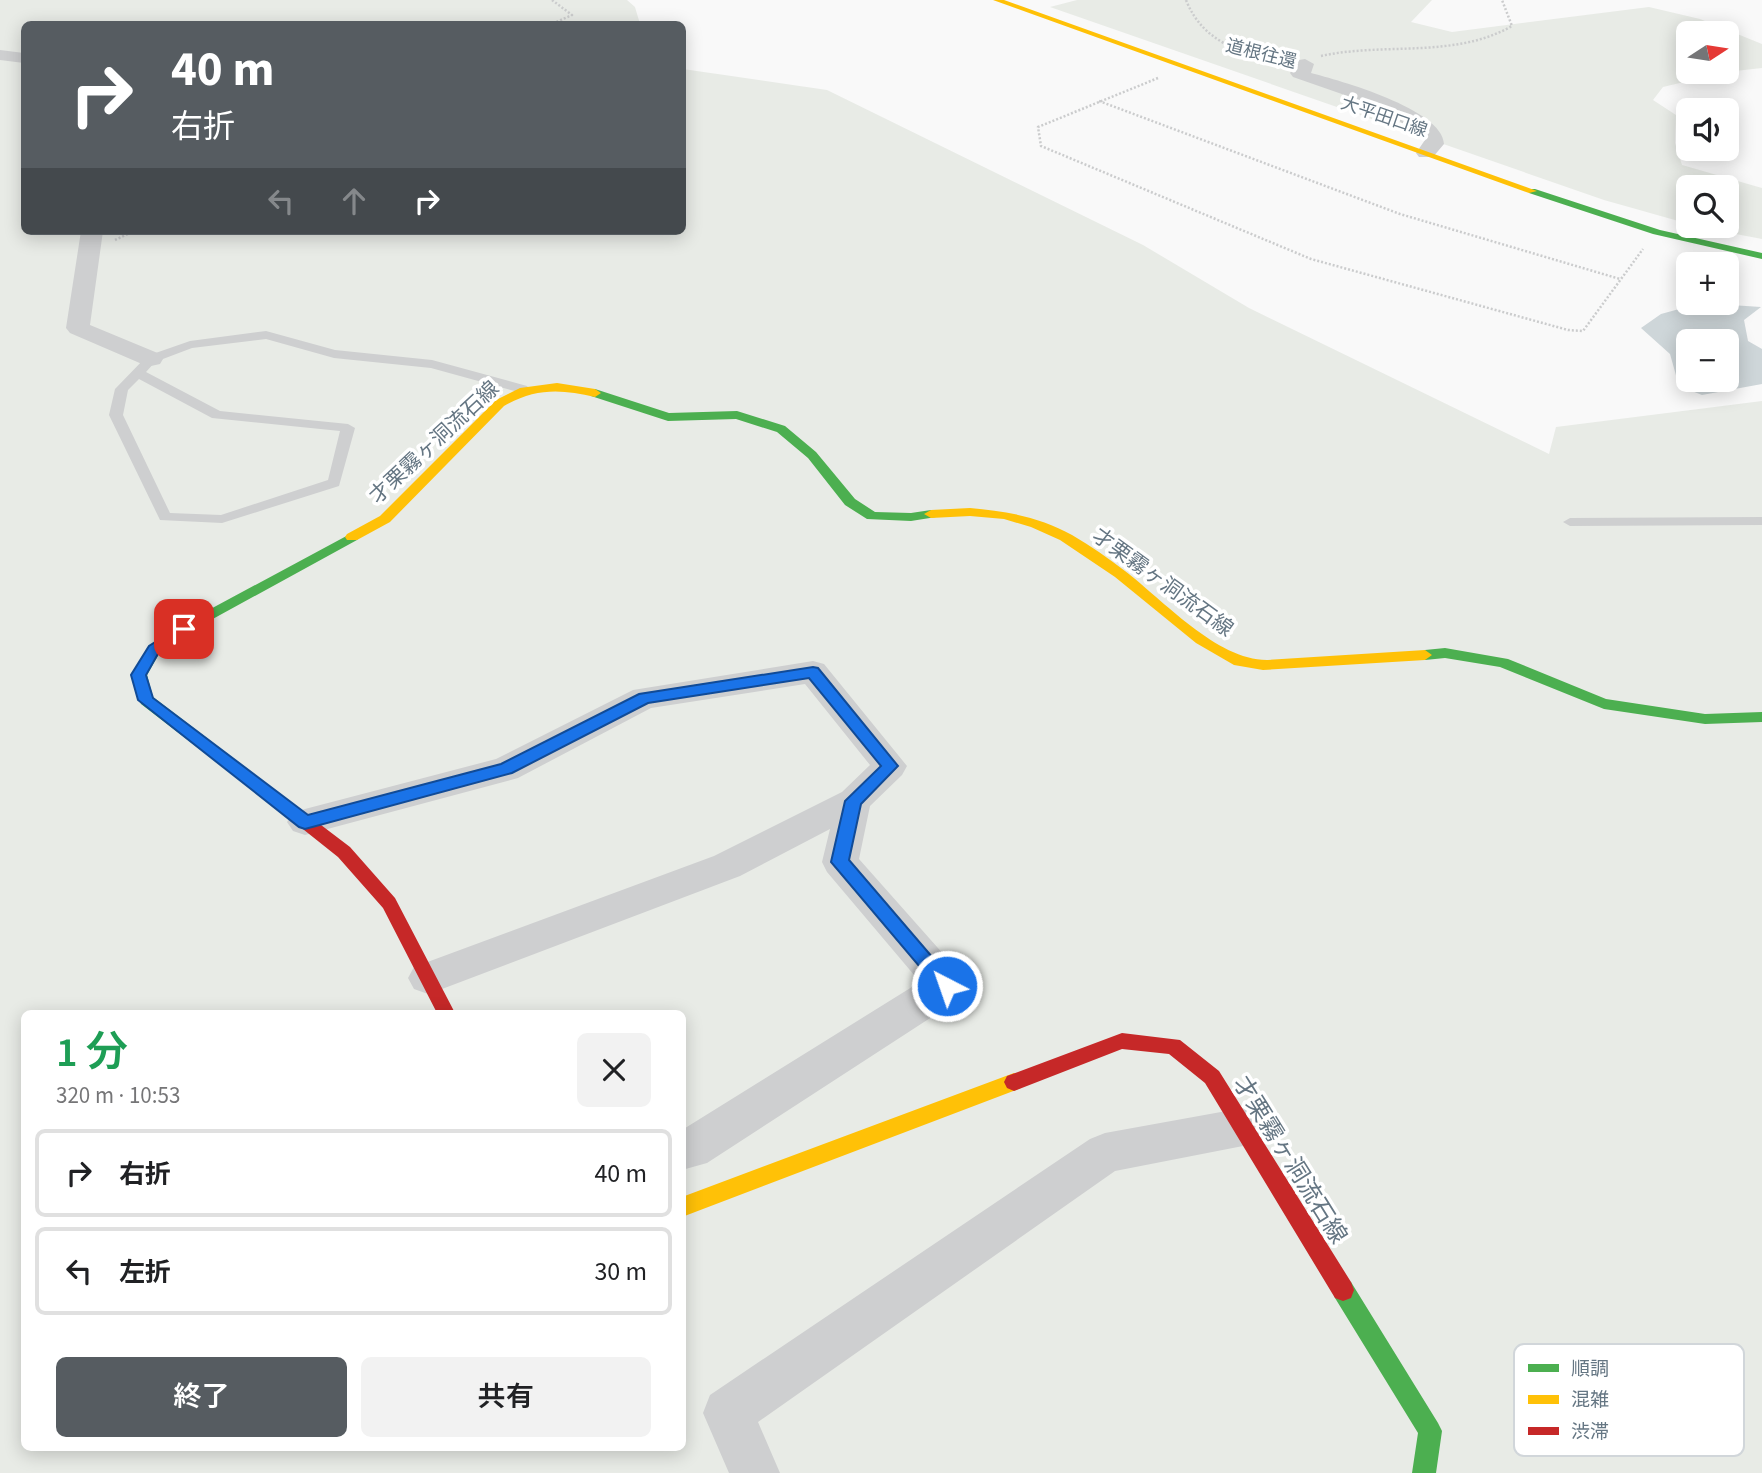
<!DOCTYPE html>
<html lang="ja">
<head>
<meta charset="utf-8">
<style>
  body { margin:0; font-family:"Source Sans 3","Noto Sans JP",sans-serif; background:#f2f2f2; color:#202124; height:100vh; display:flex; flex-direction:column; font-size:26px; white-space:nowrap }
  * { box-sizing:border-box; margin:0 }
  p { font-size:23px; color:#757577 }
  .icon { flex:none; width:38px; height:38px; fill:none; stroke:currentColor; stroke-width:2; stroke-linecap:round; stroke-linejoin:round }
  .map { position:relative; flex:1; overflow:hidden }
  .drawer { position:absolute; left:21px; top:1010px; width:665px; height:441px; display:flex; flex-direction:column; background:#fff; border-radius:10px; box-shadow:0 4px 18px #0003 }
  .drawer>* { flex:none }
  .guide { position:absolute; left:21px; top:21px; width:665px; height:214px; border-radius:10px; box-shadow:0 4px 18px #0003; background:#565c61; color:#fff; overflow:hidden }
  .needle { width:46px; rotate:78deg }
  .tools { position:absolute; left:1676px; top:21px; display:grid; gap:14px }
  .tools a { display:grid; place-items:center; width:63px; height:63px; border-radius:10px; background:#fff; box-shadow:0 4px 18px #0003; font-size:35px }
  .pin { position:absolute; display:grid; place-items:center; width:60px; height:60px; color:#fff; margin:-30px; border-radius:14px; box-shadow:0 4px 10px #0006 }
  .me { position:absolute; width:77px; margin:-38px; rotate:319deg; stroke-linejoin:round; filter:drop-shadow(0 0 5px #0008) }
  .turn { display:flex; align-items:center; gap:24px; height:147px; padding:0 35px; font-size:32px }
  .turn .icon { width:91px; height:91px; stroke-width:2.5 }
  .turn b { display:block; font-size:49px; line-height:60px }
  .lanes { display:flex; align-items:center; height:66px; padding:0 35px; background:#0003; justify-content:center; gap:35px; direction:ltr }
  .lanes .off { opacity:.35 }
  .round { display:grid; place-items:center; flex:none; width:74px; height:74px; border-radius:10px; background:#f2f2f2 }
  .headline { display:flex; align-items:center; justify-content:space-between; height:119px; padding:0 35px }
  h1 { font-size:42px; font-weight:600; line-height:52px; color:#1e9e55 }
  .primary-button { display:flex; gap:14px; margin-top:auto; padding:14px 35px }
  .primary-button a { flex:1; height:80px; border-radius:10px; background:#565c61; color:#fff; font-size:28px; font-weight:600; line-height:80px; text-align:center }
  .primary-button a+a { background:#f2f2f2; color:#202124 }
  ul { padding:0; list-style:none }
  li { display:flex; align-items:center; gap:21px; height:88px; margin:0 14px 10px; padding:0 21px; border:4px solid #e0e0e0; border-radius:10px }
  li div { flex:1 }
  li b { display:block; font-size:26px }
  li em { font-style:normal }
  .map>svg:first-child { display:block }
  .green { fill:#e8ebe6; fill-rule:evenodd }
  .water { fill:#ced6d9; fill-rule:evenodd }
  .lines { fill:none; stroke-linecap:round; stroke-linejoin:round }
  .path { stroke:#cbcccd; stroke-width:2.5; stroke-dasharray:2 2; stroke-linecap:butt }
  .lane { fill:#cecfd0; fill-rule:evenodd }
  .street { fill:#cecfd0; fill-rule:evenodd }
  .fast { fill:#4caf50; fill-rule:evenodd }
  .slow { fill:#ffc107; fill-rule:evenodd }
  .jam { fill:#c62828; fill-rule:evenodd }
  .route { fill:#1a73e8; stroke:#114b97; stroke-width:2 }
  .labels { text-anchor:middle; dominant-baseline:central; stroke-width:7; stroke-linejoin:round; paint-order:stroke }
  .far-street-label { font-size:18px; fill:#657683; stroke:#fff }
  .street-label { font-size:21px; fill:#657683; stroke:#fff }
  .near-street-label { font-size:24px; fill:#657683; stroke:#fff }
  .key { fill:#fff; stroke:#d1d6da; stroke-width:2 }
  .key-label { font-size:19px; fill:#657683 }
</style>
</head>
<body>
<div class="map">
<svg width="1762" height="1473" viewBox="0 0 1762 1473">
  <rect width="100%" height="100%" fill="#f9f9f9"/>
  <path class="green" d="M0,0H627L635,7L640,24H24V231H682L683,69L827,90L1143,245L1249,308L1549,454L1556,427L1762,401V1473H0ZM24,1013H682V1447H24Z
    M1077,0H1432L1411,22L1452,32L1649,7L1700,19L1762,44V68L1726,72L1663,87L1653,100L1676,115L1675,143L1682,165L1762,188V239L1694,226H1727V187H1689V224L1604,200L1050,7ZM1689,33H1727V72H1689Z"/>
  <path class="water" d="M1701,303L1761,307L1744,320L1748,341L1762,349V384L1702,395L1679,386L1670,354L1641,328L1661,314ZM1689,341H1727V380H1689Z"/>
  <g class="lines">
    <path class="path" d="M552,0L572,15L552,24
      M1186,0C1203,43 1242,54 1284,61
      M1321,56C1384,42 1454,59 1512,26L1502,0
      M1158,78L1038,127L1041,146L1311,259L1568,330L1583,331L1643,249
      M1099,101L1400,214L1620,279
      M115,240L134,231"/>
    <path class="lane" d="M266,331L335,350L432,360L527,386L529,389L522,393L431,368L334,358L266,339L192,348L155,362L146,372L220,411L348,424L355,428L339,486L222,523L160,520L109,415L115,389L147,356L190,341ZM139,379L212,418L340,431L328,480L221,515L170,513L123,415L128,390Z
      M1762,517V525L1570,526L1563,522L1570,518Z"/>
    <path class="street" d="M0,50L24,53V63L0,60Z
      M1305,59L1314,64L1311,73C1338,80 1443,109 1444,144L1433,157H1419L1416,153L1425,140L1382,108L1293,77L1290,73L1299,60Z
      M81,231H103L90,325L160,354L163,359L160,364L151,366L142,364L70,333L66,328Z
      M813,661L824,664L907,766L902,775L870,806L859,859L961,974L967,986L961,998L707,1163L682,1170V1130L920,982L827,872L822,862L830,829L740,876L442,989L428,994L414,989L408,978L414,967L714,856L842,792L870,765L805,684L651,708L518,778L305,835L293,831L287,822L293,813L305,809L496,759L633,690Z
      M1243,1108L1258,1113L1264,1127L1258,1141L1243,1146L1115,1171L758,1422L780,1473H729L703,1413L710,1395L1090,1139L1105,1133Z"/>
    <path class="fast" d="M1529,189H1535L1660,230L1762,253V259L1653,234L1529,193Z
      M595,389L669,413L737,411L785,426L816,452L855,499L875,512L911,513L931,510L938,514L936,517L911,521L867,519L845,505L808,458L777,432L736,419L668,421L591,396L589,393Z
      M352,533L359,537L357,540L189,632L160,652L147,675L153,697L296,806L298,810L296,814H284L141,704L131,675L149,646L179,626Z
      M1445,648L1508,659L1606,699L1705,714L1762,712V722L1705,724L1604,709L1500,667L1445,658L1425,660L1418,655L1425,650Z
      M1343,1279L1351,1282L1438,1423L1442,1431L1436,1473H1412L1418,1433L1335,1298L1332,1290L1335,1282Z"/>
    <path class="slow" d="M993,0H1004L1537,191L1529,193Z
      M557,383L595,389L601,393L595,397C561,389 535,388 504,406L390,522L357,540H347L345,537L347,534L380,516L496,400L520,388Z
      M970,508C1006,511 1040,517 1072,535C1091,546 1108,558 1125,571C1163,600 1218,661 1268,660L1425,650L1432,655L1425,660L1263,670L1234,665L1196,643L1115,577L1060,540L1031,527L1004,519L970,516L931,518L924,514L931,510Z
      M1014,1073L1021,1076L1024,1082L1021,1088L682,1217V1197Z"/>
    <path class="jam" d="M290,804L296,806L350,847L395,898L455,1013H437L383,908L338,857L284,814L282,810L284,806Z
      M1122,1033L1180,1040L1219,1071L1351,1282L1354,1290L1351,1298L1343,1301L1335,1298L1205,1083L1169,1054L1122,1049L1014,1091L1007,1088L1004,1082L1007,1076Z"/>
  </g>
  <path class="route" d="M184,624L189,626L191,629L189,632L159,652L146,675L153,698L308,815L501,764L639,694L813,667L818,668L898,766L861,804L849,860L957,986L954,992L947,994L941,992L831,862L845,801L881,766L809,678L648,703L512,773L305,829L299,827L138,700L131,675L149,646Z"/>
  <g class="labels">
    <g class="far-street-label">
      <text transform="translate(1261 54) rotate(14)">道根往還</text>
      <text transform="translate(1384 117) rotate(19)">大平田口線</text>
    </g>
    <g class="street-label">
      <text transform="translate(434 442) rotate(-43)">才栗霧ヶ洞流石線</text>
      <text transform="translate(1163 582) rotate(36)">才栗霧ヶ洞流石線</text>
    </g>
    <g class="near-street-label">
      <text transform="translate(1290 1160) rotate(58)">才栗霧ヶ洞流石線</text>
    </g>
  </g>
  <rect x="1514" y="1344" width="230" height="112" rx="10" class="key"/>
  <rect x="1528" y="1364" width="31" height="8" fill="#4caf50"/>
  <rect x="1528" y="1395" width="31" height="9" fill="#ffc107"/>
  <rect x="1528" y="1427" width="31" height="8" fill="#c62828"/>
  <g class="key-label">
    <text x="1571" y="1375">順調</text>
    <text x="1571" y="1406">混雑</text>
    <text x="1571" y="1438">渋滞</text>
  </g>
</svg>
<div class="tools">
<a><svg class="needle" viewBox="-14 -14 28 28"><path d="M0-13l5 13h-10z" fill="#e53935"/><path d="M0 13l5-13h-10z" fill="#757577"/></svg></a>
<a><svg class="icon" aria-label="sound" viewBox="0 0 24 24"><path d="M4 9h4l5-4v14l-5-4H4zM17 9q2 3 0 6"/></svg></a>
<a><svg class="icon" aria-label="search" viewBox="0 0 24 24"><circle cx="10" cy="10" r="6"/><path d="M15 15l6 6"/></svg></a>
<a>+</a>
<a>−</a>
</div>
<div class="pin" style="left:184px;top:629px;background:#d93025"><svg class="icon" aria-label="arrive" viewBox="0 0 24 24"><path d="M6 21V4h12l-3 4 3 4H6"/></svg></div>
<svg class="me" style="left:947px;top:986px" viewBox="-20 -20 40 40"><circle r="17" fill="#1a73e8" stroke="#fff" stroke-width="3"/><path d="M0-11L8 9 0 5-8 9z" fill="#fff"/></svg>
<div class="guide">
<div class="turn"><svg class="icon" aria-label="right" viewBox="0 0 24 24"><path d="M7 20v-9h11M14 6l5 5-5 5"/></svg><div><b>40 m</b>右折</div></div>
<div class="lanes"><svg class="icon off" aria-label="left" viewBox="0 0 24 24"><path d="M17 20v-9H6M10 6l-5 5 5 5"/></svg><svg class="icon off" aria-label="ahead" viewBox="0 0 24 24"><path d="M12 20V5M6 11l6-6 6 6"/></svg><svg class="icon" aria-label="right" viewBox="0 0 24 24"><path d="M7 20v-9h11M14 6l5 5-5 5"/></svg></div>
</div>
<section class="drawer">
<div class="headline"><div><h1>1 分</h1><p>320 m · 10:53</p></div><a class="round"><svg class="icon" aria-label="close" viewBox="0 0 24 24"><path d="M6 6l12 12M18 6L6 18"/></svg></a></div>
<ul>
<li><svg class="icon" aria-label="right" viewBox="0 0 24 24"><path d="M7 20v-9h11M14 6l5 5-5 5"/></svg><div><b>右折</b></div><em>40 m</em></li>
<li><svg class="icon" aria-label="left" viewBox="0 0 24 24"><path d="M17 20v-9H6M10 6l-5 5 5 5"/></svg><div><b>左折</b></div><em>30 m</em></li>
</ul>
<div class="primary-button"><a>終了</a><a>共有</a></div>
</section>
</div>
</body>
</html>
